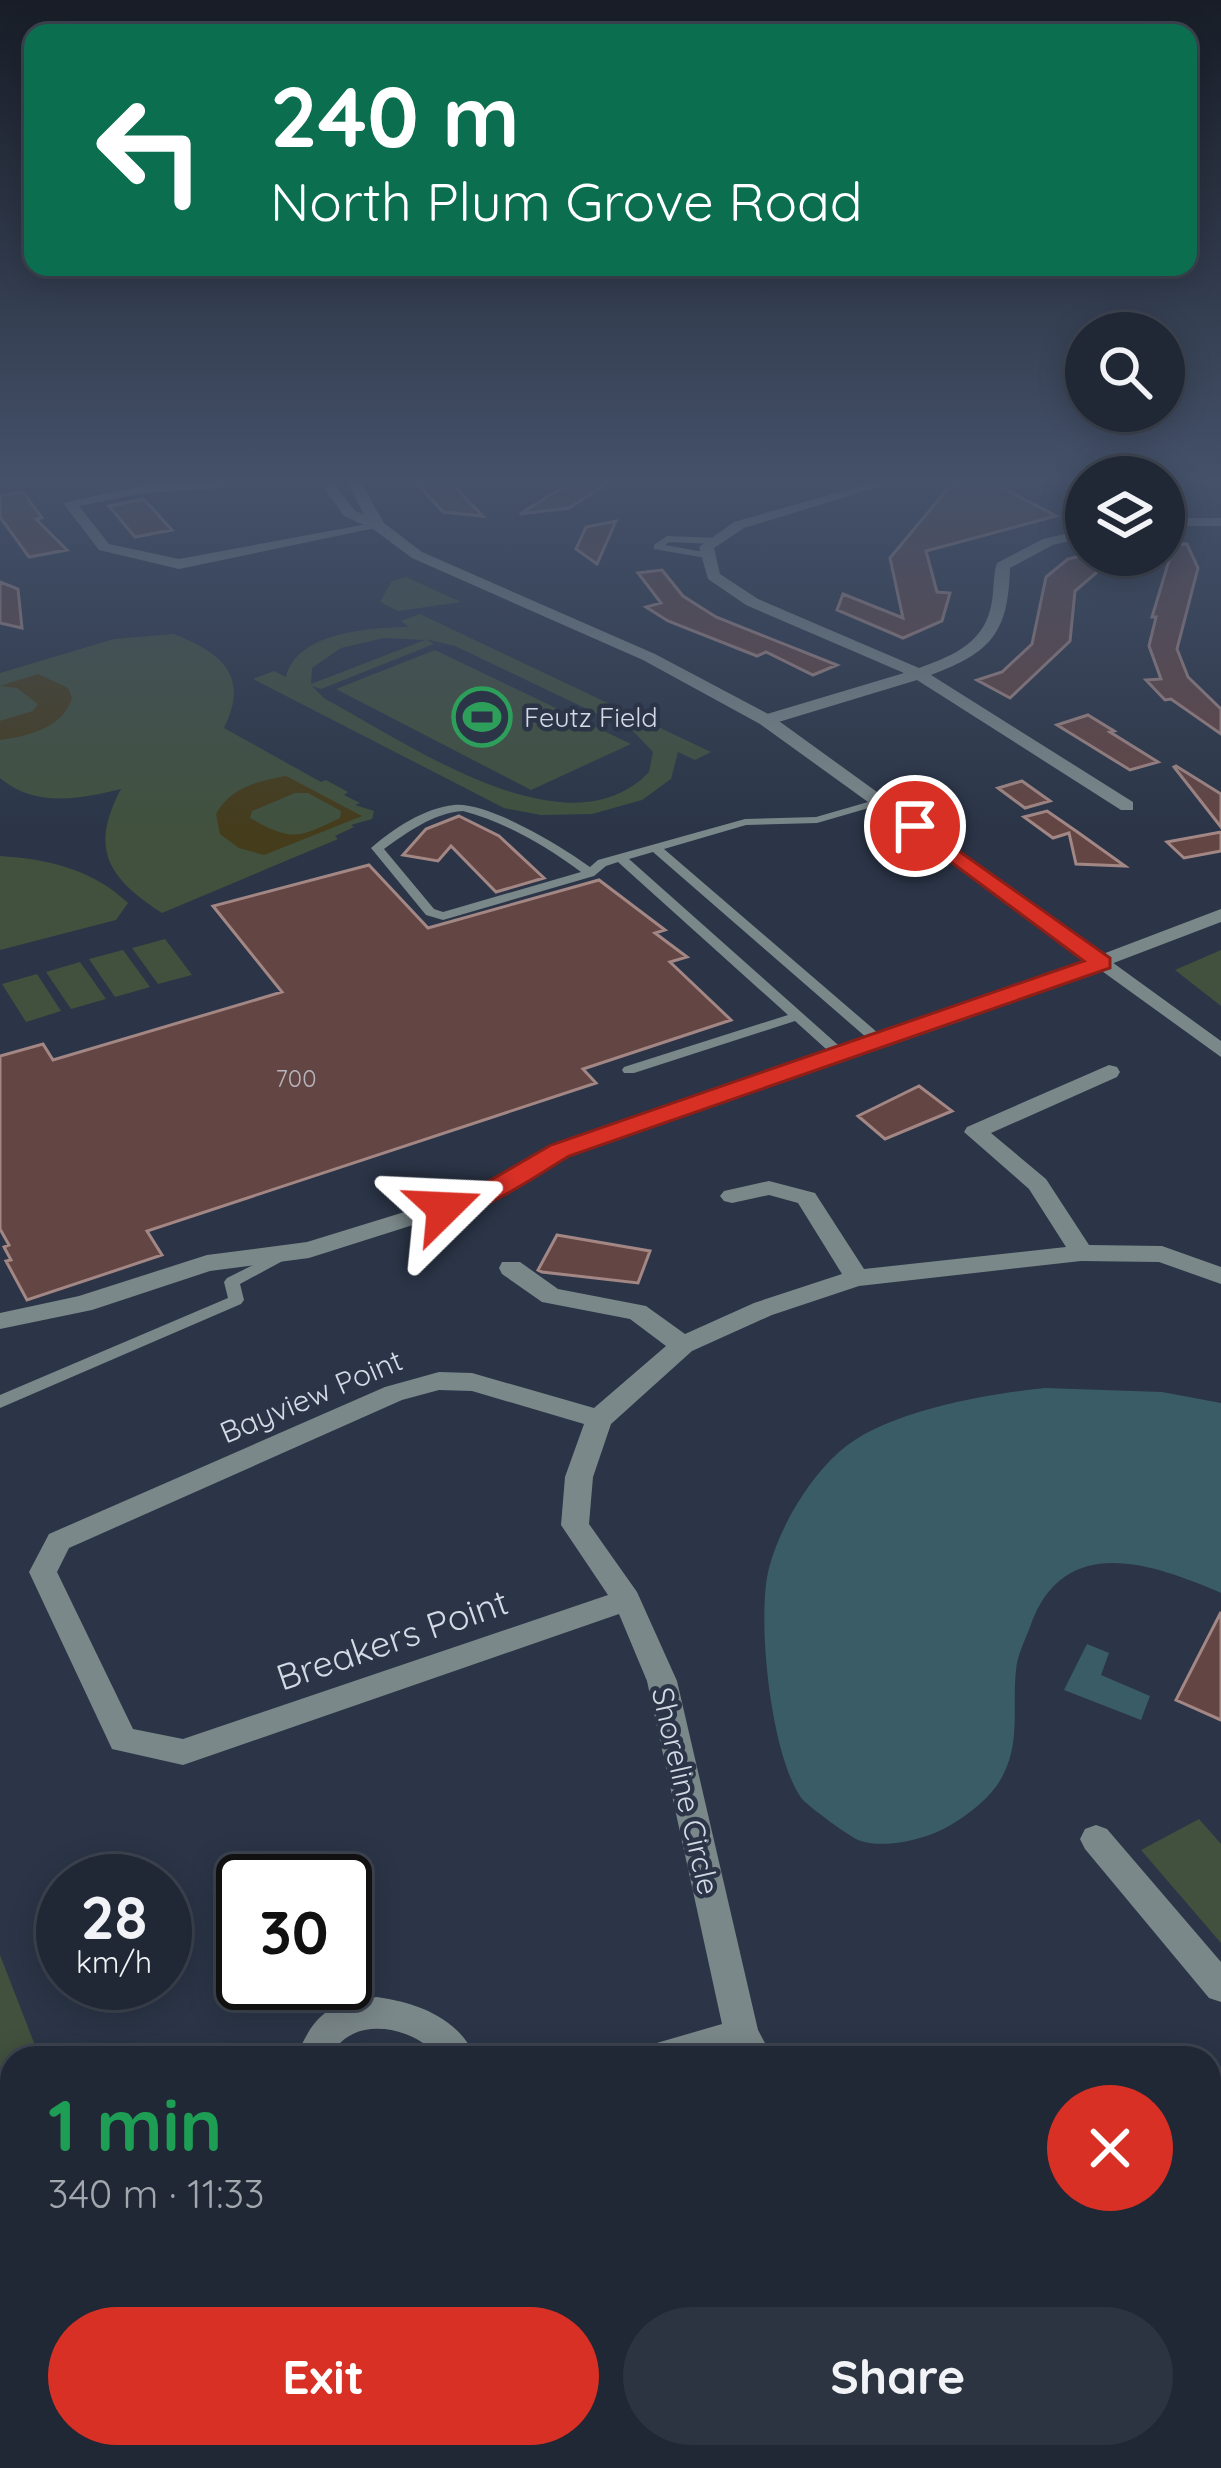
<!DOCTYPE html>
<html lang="en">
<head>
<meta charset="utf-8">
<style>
  body { margin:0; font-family:Quicksand,sans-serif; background:#2d3441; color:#f1f3f6; height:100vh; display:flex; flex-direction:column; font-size:45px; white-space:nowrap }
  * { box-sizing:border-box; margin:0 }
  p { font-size:39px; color:#a2a6ad }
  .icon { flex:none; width:66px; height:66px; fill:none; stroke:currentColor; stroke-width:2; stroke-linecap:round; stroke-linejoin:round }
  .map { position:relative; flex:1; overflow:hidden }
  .side { position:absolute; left:0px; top:2046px; width:1221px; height:423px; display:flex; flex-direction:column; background:#202835; border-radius:36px 36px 0 0; box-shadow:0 6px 30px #0003,0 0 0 3px #3d4450 }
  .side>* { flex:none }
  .top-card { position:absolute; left:24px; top:24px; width:1173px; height:252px; border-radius:24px; box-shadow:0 6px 30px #0003,0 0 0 3px #3d4450; background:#0b6e4f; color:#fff; overflow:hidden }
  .buttons { position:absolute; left:1065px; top:312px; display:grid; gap:24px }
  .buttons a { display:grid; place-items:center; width:120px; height:120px; border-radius:50%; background:#202835; box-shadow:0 6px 30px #0003,0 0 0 3px #3d4450; font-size:60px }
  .speed { position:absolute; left:36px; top:1854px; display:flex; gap:24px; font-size:60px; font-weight:700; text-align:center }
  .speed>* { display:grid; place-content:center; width:156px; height:156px; border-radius:50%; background:#202835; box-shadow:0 6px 30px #0003,0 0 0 3px #3d4450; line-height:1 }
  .speed small { font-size:30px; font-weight:400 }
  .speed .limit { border:6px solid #111; border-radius:18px; background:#fff; color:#111 }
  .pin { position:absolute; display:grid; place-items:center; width:102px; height:102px; color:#fff; margin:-51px; border:6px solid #fff; border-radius:50%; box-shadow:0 3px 12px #0007 }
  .me { position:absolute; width:132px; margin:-66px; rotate:69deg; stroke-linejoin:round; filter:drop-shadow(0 0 9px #0008) }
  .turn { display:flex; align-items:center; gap:42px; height:252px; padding:0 48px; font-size:54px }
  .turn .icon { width:156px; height:156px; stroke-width:2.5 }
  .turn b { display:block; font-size:84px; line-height:102px }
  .round { display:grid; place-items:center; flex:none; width:126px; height:126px; border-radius:63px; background:#2d3441 }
  .summary { display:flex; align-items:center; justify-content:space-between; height:204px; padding:0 48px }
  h1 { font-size:72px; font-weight:700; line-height:90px; color:#1e9e55 }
  .button { display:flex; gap:24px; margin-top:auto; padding:24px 48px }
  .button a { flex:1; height:138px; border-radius:72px; background:#d93025; color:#fff; font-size:48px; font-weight:700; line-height:138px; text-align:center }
  .button a+a { background:#2d3441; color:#f1f3f6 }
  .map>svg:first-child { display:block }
  .green { fill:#41513e; fill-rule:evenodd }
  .sand { fill:#453c1c; fill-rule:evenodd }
  .water { fill:#3a5c66 }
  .building { fill:#634543; stroke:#a38784; stroke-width:3 }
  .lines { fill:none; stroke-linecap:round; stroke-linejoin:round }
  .service { fill:#7b888a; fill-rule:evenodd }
  .minor { fill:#7b888a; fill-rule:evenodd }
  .tertiary { fill:#7b888a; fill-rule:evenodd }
  .route { fill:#d93025; stroke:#8d1f18; stroke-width:3 }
  .labels { text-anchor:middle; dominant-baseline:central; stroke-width:9; stroke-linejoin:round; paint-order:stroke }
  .number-label { font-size:24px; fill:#b7b5bc }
  .far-poi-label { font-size:27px; fill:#d3dae5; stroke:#2b3547; text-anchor:start }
  .street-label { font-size:30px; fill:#d3dae5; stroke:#2b3547 }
  .near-street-label { font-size:36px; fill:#d3dae5; stroke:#2b3547 }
</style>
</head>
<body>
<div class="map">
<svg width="1221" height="2468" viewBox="0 0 1221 2468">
  <rect width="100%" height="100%" fill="#2b3547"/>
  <path class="green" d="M406,577L461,602L398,611L380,602L392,581Z
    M420,614L711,752L695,760L678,752L671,779L642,800L592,814L541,815L504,808L253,679L274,671L286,677C297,631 371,628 409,627L401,621ZM384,638L425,640L311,684L312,668L341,648ZM425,639L455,646L633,731L653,752L649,772C567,858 404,740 325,699L312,686L321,689L434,644Z
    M174,634C222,653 250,676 224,728L321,782L326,780L348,792L344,795L360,803L355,805L374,811L372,819L351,825L354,827L335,836L338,839L162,913C108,878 89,849 121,789C80,799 35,808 0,778V673L114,639Z
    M435,650L631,744L531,790L336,689Z
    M0,856C48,859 92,869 128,903L116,920L0,950Z
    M165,939L192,975L158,984L132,948Z
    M123,950L150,987L115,997L89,959Z
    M1221,950V1006L1175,970Z
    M80,962L106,999L71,1009L46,972Z
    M37,974L61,1011L26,1022L2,984Z
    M1199,1819L1221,1844V1943L1141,1850Z
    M0,1955L40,2058H12V2457H195L199,2468H0Z"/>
  <path class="sand" d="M38,674L68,688L72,698C63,728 28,736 0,740V721L33,711L38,704L17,688L0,686Z
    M286,776L362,816L264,855L239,848L220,834L216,814C230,788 258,781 286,776ZM295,793H308L341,811L340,818C298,838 292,842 250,818L252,811Z"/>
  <path class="water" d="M1045,1388L1162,1392L1221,1403V1593C1151,1563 1063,1532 1030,1627C1025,1640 1017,1656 1016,1670C1012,1707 1021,1742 1002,1777C991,1798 969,1814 949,1826C927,1839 886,1849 861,1841C852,1839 808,1806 802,1799C771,1757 756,1619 769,1568C780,1527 807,1481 839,1452C884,1411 986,1394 1045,1388Z
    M1087,1644L1109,1653L1101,1675L1150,1696L1141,1720L1064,1690Z"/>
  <path class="building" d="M417,484H452L483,516L443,512Z
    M568,484H606L569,508L520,514Z
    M961,484H995L1056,516L926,551L937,592L950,593L942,621L903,638L837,610L843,594L903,618L890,558L949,487Z
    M23,492L42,518L36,519L67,550L29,557L0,517V496Z
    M143,499L152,508L172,530L135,537L109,506Z
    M616,521L597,564L576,549L586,527Z
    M1174,544H1187L1198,568L1177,649L1188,677L1221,709V734L1171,699L1165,700L1146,680L1161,679L1149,646L1156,617H1152Z
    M1085,555H1117L1075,591L1070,641L1010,698L977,680L1002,672L1032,644L1046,577L1068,559Z
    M662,570L683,596L716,617L837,665L813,675L766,652L757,656L668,621L646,607L661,603L638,573Z
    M0,582L18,589L22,628L0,623Z
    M1088,715L1114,731L1110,732L1158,762L1130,770L1057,725Z
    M1176,766L1221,794V827L1174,767Z
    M1022,781L1050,801L1025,808L998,788Z
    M1047,811L1076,831L1125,866L1076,864L1069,833L1053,838L1024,817Z
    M459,816L499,836L544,878L496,892L451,846L438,861L403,855L426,829Z
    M1221,832V851L1184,858L1167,842Z
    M369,865L428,928L599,880L665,930L655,933L687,957L670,962L731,1020L583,1069L596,1083L147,1231L162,1255L27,1300L6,1261L11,1260L4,1247L9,1245L0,1229V1056L43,1044L53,1060L282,992L213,906Z
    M919,1086L952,1111L885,1139L858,1116Z
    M557,1235L650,1251L638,1283L542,1272L538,1270Z
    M1221,1612V1720L1176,1700Z"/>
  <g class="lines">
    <path class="service" d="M667,536L715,538L720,541L715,544L669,542L665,545L709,553L711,555L706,558L654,549V545Z
      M882,798L886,799V803L817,823L746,825L664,849L885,1039L887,1042L880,1046L875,1045L653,852L629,859L846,1052L848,1055L841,1059L836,1058L795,1021L634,1073H624L622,1070L624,1067L788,1015L618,862L606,866L594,876L443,920L426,915L371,848C393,829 424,808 454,805C487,801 563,847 590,867L598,860L745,819L816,817ZM463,811C505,822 546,846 581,872L443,912L434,909L384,849C408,832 433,813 463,811Z
      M285,1249L293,1254L290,1257L240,1284L244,1300L241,1304L0,1408V1395L228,1298L224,1282L227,1278Z"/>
    <path class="minor" d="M226,484L219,488L144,493L79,506L109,544L179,559L378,522L385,526L179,569L99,550L63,503L144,485Z
      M867,484H888L744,528L714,548L720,574L758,599L919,668C955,655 986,642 992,601C994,588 993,575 997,563L1043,539L1086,529V537L1053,545L1010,568C1008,633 992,652 931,675L1133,802V810H1121L917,680L772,724H760V716L904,673L746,605L708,579L699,547L734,522Z
      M1164,518H1221V526H1164Z
      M1221,909V922L967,1019L568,1156L495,1199L309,1258L210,1271L92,1310L0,1329V1313L79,1296L207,1255L307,1242L479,1189L552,1146L953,1011Z
      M1109,1065L1117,1067L1120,1072L1117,1077L991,1133L1046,1179L1089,1245L1162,1246L1221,1267V1284L1159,1262L1081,1261L859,1286L772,1315L692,1351L611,1424L593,1477L589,1524L637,1592L677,1681L758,2030L773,2058H737L734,2053L716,2058H638L643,2047L722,2024L647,1681L619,1614L183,1765L112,1749L29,1572L49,1534L385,1387L439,1372L472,1373L594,1408L666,1346L630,1319L542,1302L502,1274L499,1268L502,1262H520L558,1289L646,1306L685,1334L754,1303L842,1274L798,1203L769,1195L732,1203L724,1201L720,1196L724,1191L769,1181L815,1193L864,1269L1066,1247L1029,1189L964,1132L967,1127ZM439,1390L472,1391L584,1424L565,1477L561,1525L608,1595L183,1739L133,1729L57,1572L69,1548L402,1400Z
      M1096,1825L1107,1829L1221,1962V2002L1209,1998L1085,1849L1080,1839L1085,1829Z
      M377,1997C418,2003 459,2018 476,2058C465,2058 447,2061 438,2056C432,2053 428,2047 423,2043C393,2023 346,2021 330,2058H296C313,2015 330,2001 377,1997Z
      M1014,2457H1058L1062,2468H1019Z"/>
    <path class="tertiary" d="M321,484H335L354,510L364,515L348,484H362L384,523L422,552L655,654L772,716L1221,1041V1057L760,724L643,660L412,558L373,529L344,516Z"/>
  </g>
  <linearGradient id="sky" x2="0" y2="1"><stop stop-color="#181d27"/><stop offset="0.58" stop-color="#445169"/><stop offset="1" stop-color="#445169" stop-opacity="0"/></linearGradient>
  <rect width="1221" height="829" fill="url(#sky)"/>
  <path class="route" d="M915,820L1110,958V968L569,1156C537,1175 472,1223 434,1214L430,1208L434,1201L477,1188L551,1145L1084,961L908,830V821Z"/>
  <defs>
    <g id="stadium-ring" transform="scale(3)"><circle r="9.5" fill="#2b3547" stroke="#2e9e5b" stroke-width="1.5"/><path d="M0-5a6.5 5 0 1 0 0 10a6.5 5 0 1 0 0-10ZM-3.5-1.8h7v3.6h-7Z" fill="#2e9e5b"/></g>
  </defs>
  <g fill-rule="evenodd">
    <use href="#stadium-ring" x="482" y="717"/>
  </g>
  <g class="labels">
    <g class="number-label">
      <text x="296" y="1078">700</text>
    </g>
    <g class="far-poi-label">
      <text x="524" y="717">Feutz Field</text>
    </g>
    <g class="street-label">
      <text transform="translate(311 1396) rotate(-23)">Bayview Point</text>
      <text transform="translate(686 1791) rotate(77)">Shoreline Circle</text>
    </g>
    <g class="near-street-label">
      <text transform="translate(392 1639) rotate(-19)">Breakers Point</text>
    </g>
  </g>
</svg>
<div class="buttons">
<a><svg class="icon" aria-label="search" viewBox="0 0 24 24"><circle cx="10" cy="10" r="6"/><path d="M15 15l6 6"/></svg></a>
<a><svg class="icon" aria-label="layers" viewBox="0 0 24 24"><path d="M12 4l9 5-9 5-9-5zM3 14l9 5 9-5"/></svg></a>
</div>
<div class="speed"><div>28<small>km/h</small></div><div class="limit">30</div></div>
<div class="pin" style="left:915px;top:826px;background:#d93025"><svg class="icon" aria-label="arrive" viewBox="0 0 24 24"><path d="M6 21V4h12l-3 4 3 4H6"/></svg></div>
<svg class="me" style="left:444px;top:1208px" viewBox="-20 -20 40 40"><path d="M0-17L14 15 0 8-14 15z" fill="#d93025" stroke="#fff" stroke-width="4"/></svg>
<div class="top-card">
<div class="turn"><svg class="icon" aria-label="left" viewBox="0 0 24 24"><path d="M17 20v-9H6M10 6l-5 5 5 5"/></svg><div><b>240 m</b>North Plum Grove Road</div></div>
</div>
<section class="side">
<div class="summary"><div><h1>1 min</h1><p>340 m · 11:33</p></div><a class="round" style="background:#d93025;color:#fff"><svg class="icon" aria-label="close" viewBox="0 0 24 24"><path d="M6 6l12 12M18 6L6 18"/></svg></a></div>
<div class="button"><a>Exit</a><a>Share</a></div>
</section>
</div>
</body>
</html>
